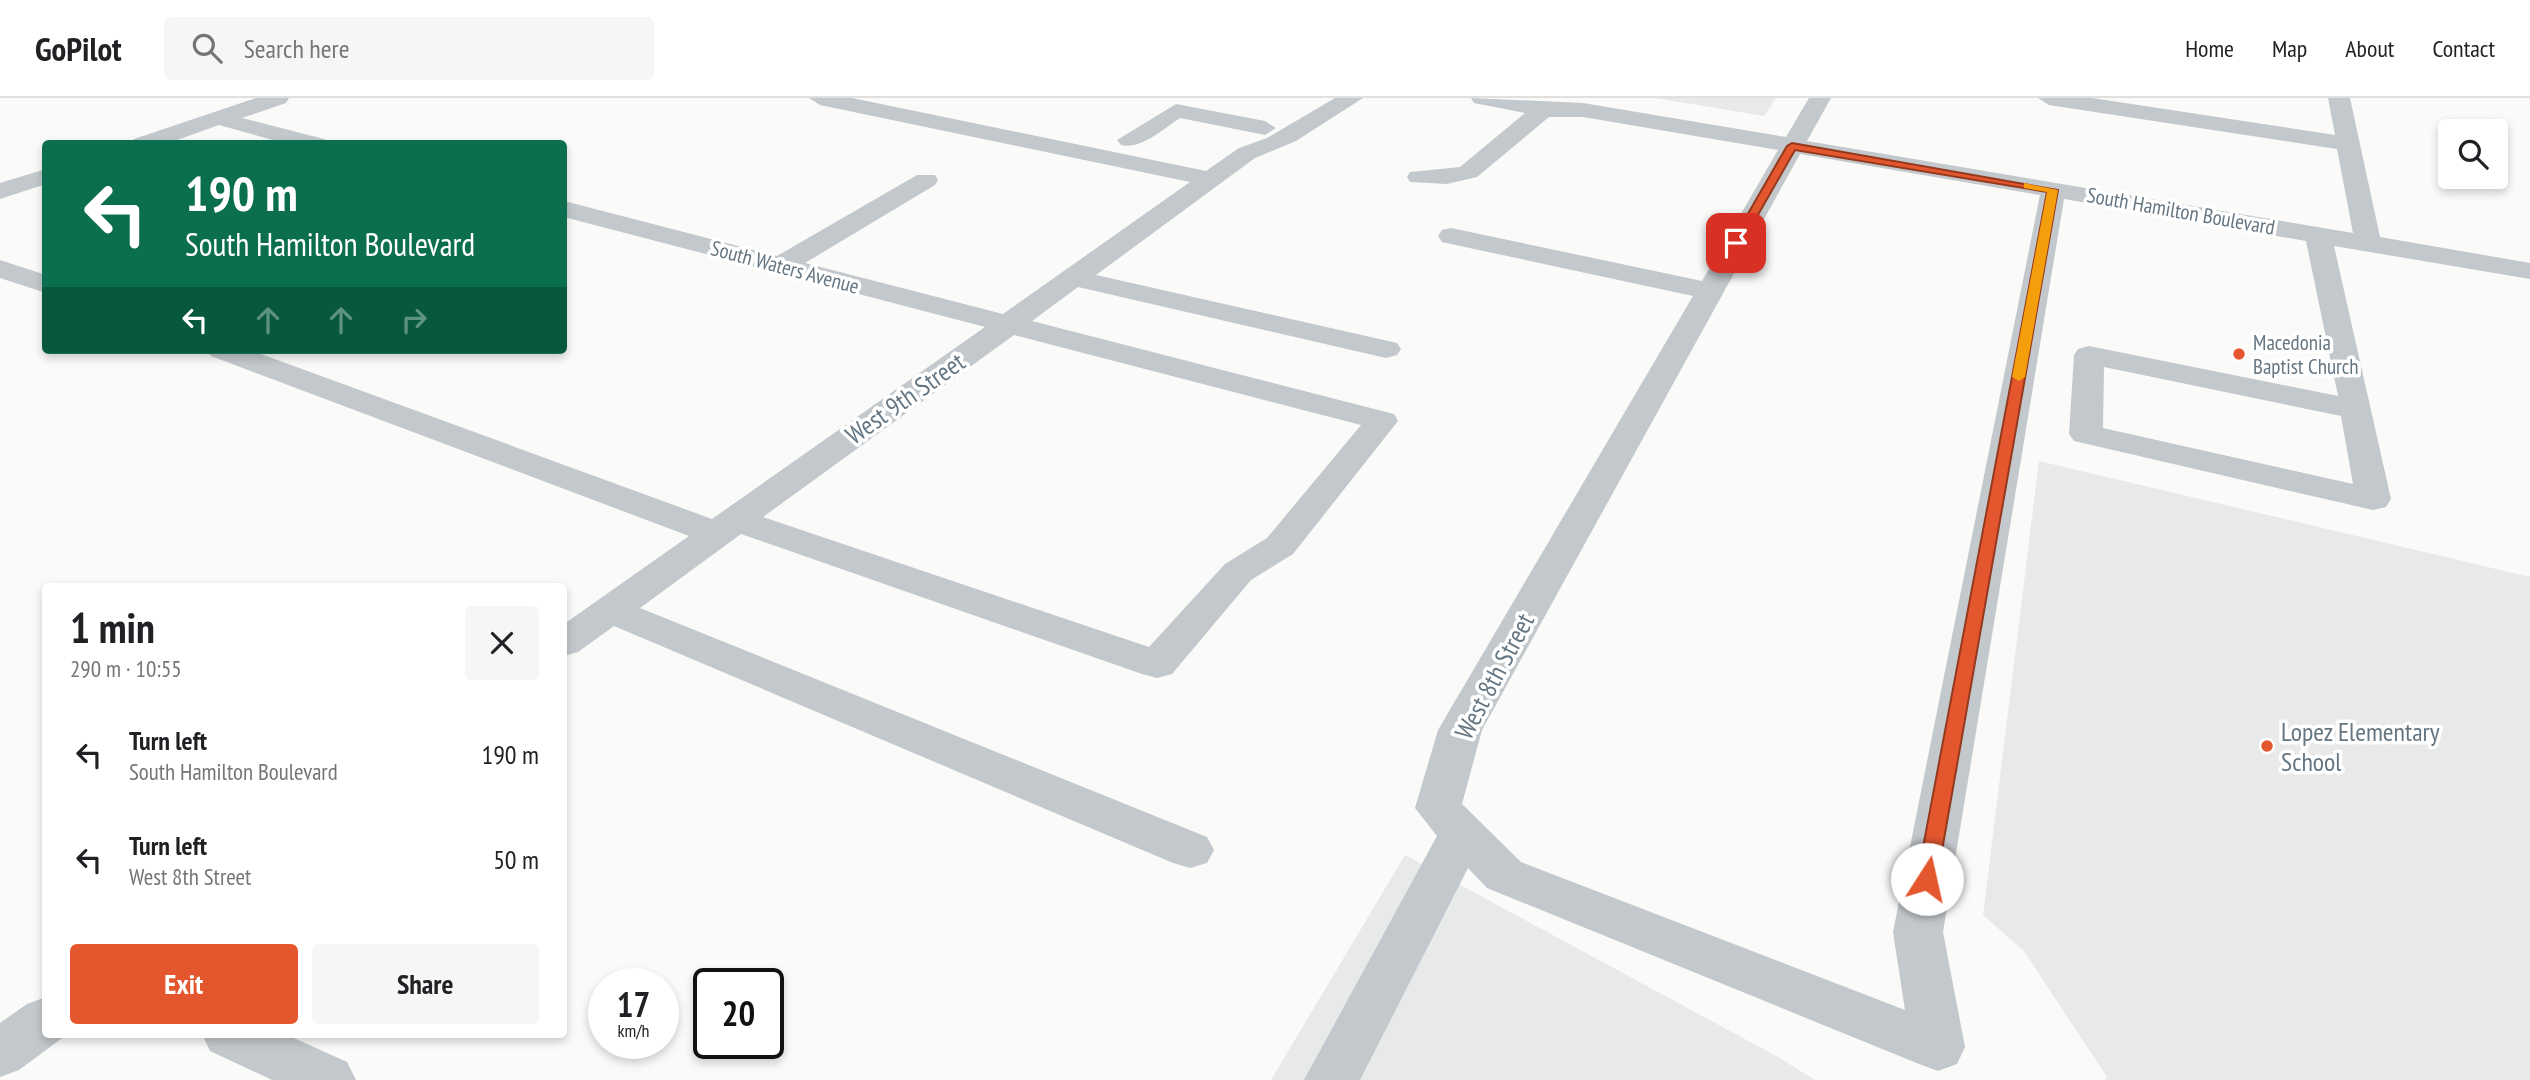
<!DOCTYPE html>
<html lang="en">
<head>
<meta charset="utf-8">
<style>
  body { margin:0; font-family:"PT Sans Narrow",sans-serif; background:#f6f6f6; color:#202124; height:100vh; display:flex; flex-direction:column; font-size:26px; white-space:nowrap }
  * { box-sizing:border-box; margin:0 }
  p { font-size:23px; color:#757577 }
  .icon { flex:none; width:38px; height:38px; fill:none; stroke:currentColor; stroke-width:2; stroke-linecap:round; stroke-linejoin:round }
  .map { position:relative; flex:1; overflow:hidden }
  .side { position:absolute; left:42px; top:485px; width:525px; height:455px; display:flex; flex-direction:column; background:#fff; border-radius:7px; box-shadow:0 4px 10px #0003 }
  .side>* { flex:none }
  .top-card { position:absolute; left:42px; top:42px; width:525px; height:214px; border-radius:7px; box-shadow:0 4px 10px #0003; background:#0b6e4f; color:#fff; overflow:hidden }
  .fabs { position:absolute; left:2438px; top:21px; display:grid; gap:14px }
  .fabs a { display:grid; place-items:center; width:70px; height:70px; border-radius:7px; background:#fff; box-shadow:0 4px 10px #0003; font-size:35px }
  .speed { position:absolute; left:588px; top:870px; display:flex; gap:14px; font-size:35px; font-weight:700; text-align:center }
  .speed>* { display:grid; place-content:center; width:91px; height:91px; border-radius:50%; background:#fff; box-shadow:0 4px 10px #0003; line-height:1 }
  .speed small { font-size:18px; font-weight:400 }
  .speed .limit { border:4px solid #111; border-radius:10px; background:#fff; color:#111 }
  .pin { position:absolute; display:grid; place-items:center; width:60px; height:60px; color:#fff; margin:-30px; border-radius:14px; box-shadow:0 4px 10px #0006 }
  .me { position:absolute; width:77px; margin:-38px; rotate:10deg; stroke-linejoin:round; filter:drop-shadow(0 0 5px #0008) }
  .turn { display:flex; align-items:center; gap:24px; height:147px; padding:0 28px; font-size:32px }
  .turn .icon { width:91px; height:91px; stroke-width:2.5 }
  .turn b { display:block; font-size:49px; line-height:60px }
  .lanes { display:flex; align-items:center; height:66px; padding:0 28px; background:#0003; justify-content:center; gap:35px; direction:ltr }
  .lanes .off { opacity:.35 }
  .round { display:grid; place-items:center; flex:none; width:74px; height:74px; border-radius:7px; background:#f6f6f6 }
  .overview { display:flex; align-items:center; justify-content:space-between; height:119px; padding:0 28px }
  h1 { font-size:42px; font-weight:600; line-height:52px }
  .action { display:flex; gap:14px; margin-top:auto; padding:14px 28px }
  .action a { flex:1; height:80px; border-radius:7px; background:#e4572e; color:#fff; font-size:28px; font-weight:600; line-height:80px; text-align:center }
  .action a+a { background:#f6f6f6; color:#202124 }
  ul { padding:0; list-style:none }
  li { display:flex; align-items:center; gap:21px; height:105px; padding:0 28px }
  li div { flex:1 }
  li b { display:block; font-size:26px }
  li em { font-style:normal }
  header { display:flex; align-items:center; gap:42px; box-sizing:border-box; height:98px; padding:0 35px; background:#fff; border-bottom:2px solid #e0e0e0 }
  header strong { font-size:33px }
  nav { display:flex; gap:38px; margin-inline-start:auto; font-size:24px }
  .search { width:490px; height:63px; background:#f6f6f6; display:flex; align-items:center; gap:18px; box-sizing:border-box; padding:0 24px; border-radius:7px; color:#757577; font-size:26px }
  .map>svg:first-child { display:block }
  .built { fill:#e8e9e9 }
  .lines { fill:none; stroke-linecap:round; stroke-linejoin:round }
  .minor { fill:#c3c8cc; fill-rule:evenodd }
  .route { fill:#e4572e; stroke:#94391e; stroke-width:2 }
  .slow { fill:#f59e0b }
  .poi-dot { fill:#e4572e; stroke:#fff; stroke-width:2.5 }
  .labels { text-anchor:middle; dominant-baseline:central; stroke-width:7; stroke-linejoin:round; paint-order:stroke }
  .far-street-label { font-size:21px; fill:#657683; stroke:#fff }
  .far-poi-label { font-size:21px; fill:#657683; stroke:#fff; text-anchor:start }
  .street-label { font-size:26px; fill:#657683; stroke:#fff }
  .poi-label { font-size:26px; fill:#657683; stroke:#fff; text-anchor:start }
</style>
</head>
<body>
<header>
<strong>GoPilot</strong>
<div class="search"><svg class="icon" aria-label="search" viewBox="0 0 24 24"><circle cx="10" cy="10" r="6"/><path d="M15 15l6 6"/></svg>Search here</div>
<nav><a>Home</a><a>Map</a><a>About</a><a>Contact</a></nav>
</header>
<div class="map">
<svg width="2530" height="982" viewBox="0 0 2530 982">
  <rect width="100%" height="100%" fill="#fafaf8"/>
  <path class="built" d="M1655,0H1776L1764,18Z
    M2039,363L2530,479V982H2105L2107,979L2024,853L1983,817Z
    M1405,757L1778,959L1815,982H1271Z"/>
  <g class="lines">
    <path class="minor" d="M256,0H289L286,5L242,20L324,41L327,46H287L219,27L166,46H131L134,41Z
      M809,0H852L1206,73L1239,50L1267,40L1335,0H1363L1296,43L1255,60L1096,177L1397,245L1401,251L1397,257L1386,260L1078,189L1032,223L1394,316L1398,323L1293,456L1251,482L1172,576L1157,580L1142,576L741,436L640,510L1207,739L1214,752L1207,765L1190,770L1173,765L614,528L578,554L564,558V526L689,438L211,258L207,252H250L712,421L985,229L564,119V103L777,158L917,77H935L938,82L935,87L805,165L1003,216L1190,84L820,7ZM1014,237L1361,327L1267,440L1225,466L1149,549L763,419Z
      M1471,0L1583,5L1786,39L1809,0H1831L1807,43L2353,135L2337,51L2049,7L2038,0H2092L2335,37L2328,0H2350L2380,139L2530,165V181L2334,148L2391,401L2386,409L2373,412L2074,343L2069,336L2074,257L2078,251L2089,248L2338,298L2306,143L2064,101L1943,834L1965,949L1957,966L1938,973L1919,966L1487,790L1468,770L1360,982H1304L1437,738L1415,710L1438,632L1693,198L1451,146L1442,144L1438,138L1442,132L1451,130L1702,183L1778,52L1583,19H1549L1477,79L1447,86L1410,84L1407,79L1410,74L1460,69L1525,15L1474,5ZM1800,56L2040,97L1893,834L1905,912L1521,764L1462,706L1482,632ZM2104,269L2341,318L2353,386L2103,330Z
      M1176,6L1265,23L1276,30L1265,37L1180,20C1163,31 1141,52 1121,47L1117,42Z
      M46,71V86L0,101V85Z
      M0,162L46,177V195L0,180Z
      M46,899V936L65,938L19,972L0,979V925L27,906Z
      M202,936H285L347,964L356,982H272L210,953Z"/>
  </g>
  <path class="route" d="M1792,45L2058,92L1937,781L1935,787H1920L1917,781L2047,94L1795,52L1742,145L1732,148L1731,145L1787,48Z"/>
  <path class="slow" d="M2024,85L2058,92L2025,279L2019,283L2012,279L2047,94L2024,90Z"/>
  <g class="poi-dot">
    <circle cx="2239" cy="256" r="7"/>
    <circle cx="2267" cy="648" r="7"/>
  </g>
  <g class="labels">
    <g class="far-street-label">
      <text transform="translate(2181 113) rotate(10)">South Hamilton Boulevard</text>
      <text transform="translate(785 169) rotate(15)">South Waters Avenue</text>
    </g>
    <g class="far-poi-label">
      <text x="2253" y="244">Macedonia<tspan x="2253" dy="24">Baptist Church</tspan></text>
    </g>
    <g class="street-label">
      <text transform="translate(905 300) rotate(-35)">West 9th Street</text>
      <text transform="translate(1494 578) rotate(-62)">West 8th Street</text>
    </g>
    <g class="poi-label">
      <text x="2281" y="633">Lopez Elementary<tspan x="2281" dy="30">School</tspan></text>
    </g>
  </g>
</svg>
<div class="fabs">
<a><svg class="icon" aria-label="search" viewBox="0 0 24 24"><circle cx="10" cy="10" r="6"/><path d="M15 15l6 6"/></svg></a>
</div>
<div class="speed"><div>17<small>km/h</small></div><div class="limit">20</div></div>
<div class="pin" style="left:1736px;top:145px;background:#d93025"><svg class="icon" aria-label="arrive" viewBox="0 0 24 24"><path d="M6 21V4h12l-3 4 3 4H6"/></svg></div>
<svg class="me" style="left:1927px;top:781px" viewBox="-20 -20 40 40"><circle r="19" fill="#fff"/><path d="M0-13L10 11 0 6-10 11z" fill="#e4572e"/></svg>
<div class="top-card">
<div class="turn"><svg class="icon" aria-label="left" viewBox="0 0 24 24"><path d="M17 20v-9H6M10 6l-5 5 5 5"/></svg><div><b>190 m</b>South Hamilton Boulevard</div></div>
<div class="lanes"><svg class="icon" aria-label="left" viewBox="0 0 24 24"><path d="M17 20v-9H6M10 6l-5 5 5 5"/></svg><svg class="icon off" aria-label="ahead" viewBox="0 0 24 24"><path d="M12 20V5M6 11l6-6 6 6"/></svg><svg class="icon off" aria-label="ahead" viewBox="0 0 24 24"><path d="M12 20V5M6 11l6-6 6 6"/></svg><svg class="icon off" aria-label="right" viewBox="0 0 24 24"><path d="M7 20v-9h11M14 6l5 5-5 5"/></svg></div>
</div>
<section class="side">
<div class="overview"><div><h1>1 min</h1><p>290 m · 10:55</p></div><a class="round"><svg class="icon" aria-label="close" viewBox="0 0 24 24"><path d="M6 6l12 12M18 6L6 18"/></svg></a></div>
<ul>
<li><svg class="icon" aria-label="left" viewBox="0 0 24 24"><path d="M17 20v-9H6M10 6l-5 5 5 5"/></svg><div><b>Turn left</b><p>South Hamilton Boulevard</p></div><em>190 m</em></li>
<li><svg class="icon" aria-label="left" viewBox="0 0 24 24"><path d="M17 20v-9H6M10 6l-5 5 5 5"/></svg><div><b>Turn left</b><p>West 8th Street</p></div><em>50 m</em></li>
</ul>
<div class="action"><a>Exit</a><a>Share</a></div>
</section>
</div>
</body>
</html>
